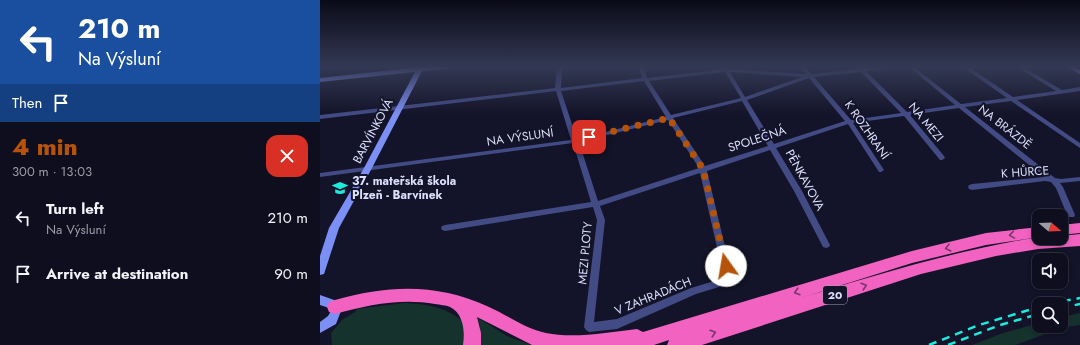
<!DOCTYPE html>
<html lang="en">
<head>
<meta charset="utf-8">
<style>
  body { margin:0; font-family:Jost,sans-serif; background:#1c1c2c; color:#f1f3f6; height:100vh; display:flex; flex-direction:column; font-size:15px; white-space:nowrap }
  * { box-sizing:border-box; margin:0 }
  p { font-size:13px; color:#9b9ca4 }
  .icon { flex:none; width:22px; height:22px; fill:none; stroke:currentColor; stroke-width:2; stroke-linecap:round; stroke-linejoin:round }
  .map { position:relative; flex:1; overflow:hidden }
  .panel { display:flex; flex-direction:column; background:#0e0e1f; width:320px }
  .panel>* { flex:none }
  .guide { background:#1a4fa0; color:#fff; overflow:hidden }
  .needle { width:26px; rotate:109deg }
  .buttons { position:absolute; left:712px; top:209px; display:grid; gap:8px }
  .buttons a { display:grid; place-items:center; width:36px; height:36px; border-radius:8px; background:#0e0e1f; box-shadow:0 2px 6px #0003,0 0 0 1px #2e2e3d; font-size:20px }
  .pin { position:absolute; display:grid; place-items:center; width:34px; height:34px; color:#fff; margin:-17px; border-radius:8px; box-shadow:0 2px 6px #0006 }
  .me { position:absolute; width:44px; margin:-22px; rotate:347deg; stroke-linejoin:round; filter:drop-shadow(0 0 3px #0008) }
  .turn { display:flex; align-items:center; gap:14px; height:84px; padding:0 12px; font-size:18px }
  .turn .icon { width:52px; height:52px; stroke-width:2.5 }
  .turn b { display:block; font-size:28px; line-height:34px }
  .then { display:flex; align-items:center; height:38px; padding:0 12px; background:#0003; gap:8px; font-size:15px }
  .round { display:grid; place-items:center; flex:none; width:42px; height:42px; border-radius:12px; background:#1c1c2c }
  .head { display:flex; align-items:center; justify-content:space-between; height:68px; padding:0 12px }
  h1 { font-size:24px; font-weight:800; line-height:30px; color:#b45309 }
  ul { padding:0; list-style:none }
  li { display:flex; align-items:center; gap:12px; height:56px; padding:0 12px }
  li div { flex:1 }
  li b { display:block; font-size:15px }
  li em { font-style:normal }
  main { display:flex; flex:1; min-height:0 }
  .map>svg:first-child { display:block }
  .green { fill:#16322c }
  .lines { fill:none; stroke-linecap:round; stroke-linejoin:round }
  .street { fill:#424b84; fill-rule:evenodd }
  .secondary { fill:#7c8ff4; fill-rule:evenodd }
  .highway { fill:#f262c1; fill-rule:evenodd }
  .rail { stroke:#19ecdc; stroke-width:2.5; stroke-dasharray:8 6; stroke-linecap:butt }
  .oneway { stroke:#77376d }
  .route { stroke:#b45309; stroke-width:7; stroke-dasharray:0 12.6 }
  .labels { text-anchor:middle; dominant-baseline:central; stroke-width:4; stroke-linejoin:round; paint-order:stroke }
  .shield { fill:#131329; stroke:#a0a2bd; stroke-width:1 }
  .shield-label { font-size:11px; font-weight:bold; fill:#dddffc }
  .street-label { font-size:12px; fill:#dddffc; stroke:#131329 }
  .poi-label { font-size:12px; font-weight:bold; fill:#dddffc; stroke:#131329; text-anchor:start }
</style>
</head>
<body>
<main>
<section class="panel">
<div class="guide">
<div class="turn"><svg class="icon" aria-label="left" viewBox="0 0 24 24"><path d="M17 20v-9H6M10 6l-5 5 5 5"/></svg><div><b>210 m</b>Na Výsluní</div></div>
<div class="then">Then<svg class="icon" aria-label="arrive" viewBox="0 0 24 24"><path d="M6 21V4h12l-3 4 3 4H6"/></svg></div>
</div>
<div class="head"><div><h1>4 min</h1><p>300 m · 13:03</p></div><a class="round" style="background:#d93025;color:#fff"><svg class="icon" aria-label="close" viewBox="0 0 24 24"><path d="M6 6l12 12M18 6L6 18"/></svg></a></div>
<ul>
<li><svg class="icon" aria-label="left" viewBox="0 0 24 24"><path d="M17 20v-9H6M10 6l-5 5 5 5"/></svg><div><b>Turn left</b><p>Na Výsluní</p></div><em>210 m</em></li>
<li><svg class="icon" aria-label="arrive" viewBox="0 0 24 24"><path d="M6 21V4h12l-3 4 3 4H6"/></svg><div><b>Arrive at destination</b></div><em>90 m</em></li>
</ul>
</section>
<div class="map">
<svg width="760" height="345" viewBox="0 0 760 345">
  <rect width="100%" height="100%" fill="#131329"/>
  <path class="green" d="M84,303C107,304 125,307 143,321L146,345H12L11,333L22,320L35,312L37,309Z
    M760,313V325L745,327L695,345H652L683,333L719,323V326H741V317Z
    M158,318L187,336L211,345H160V326Z"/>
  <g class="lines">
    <path class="street" d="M237,67H242L241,88L322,78L319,67H323L327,78L404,69L403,67H407L408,69L486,74L480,67H485L492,74L538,69L537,68L540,67L543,68L570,67L568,69L546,71L587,112L635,105L589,67H594L641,104L687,98L644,68V67H649L693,97L736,91L697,67H703L742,90L760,87V91L697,100L760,143V148L691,101L645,107L735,178L741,179L760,177V181L740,183L743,187L755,215L754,217H748L736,188L731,182L725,181L652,190L649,189L648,187L649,185L652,184L724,177L639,108L590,115L624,156L625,158L622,160H620L584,116L533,123L564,170L561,172H559L528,124L456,148L482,191L510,245L509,247L506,248L503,247L474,191L450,150L387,171L413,280L412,283L376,294L297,329L269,332L266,330L264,327L277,220L273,207L125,231L122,230L121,228L122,226L125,225L271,202L253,143L0,177V173L251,140L236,91L0,119V115L235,88ZM405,72L421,98L351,115L329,81ZM410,72L482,77L425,97ZM541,72L581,113L531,120L494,77ZM489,78L525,121L454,144L427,100ZM324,81L346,117L257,139L241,91ZM422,101L448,146L385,166L353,118ZM348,120L379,168L278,201L259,142ZM380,173L404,278L371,288L297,319L274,322L285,220L280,206Z"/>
    <path class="secondary" d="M100,67H130L127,69L102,71L52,168L19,228L5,271L4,274L0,275V256L9,228L44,168L95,72L0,82V78Z
      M747,67H754L760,70V74Z
      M0,295L17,301L21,311L16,324L0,333V322L8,316L11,311L9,308L0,305Z"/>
    <path class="highway" d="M760,223V233L741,235V225Z
      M719,227V238H741V236L760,234V246L718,249L676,256L601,274L382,345H347L349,340L334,345H212L157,317L161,333V345H143C145,332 144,314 130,307C126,305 120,305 115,304C81,298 48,305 15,314L9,312L7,307L9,302L15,300C69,285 117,283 169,307C187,315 206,329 226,333C254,339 289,332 317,329L323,332L592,251L666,233ZM713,238C629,252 549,277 468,302L592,263L666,245Z"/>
    <path class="rail" d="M729,304L760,298
      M741,308L760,304
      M609,345L659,325L719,307
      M628,345L680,325L719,314"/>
  </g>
  <defs><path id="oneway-chevron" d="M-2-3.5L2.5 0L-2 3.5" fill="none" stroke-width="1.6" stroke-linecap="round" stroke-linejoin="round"/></defs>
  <g class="oneway">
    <use href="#oneway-chevron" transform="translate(692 235) rotate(171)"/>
    <use href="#oneway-chevron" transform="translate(628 248) rotate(166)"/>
    <use href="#oneway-chevron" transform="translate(544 286) rotate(-17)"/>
    <use href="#oneway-chevron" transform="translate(477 292) rotate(163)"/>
    <use href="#oneway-chevron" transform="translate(393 333) rotate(-17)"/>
  </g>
  <linearGradient id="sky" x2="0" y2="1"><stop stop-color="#0a0a17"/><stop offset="0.58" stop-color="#333954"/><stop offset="1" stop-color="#333954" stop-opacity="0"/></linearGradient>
  <rect width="760" height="115" fill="url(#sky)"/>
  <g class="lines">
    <path class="route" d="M269,137L349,118L383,169L406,266"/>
  </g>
  <defs>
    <g id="school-bare" transform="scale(1.2)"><path d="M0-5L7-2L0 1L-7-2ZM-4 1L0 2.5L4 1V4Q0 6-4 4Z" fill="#19ecdc" stroke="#131329" stroke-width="2.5" paint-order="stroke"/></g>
  </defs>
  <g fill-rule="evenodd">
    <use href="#school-bare" x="20" y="188"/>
  </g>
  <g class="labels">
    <rect class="shield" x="503" y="286" width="24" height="18" rx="3"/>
    <g class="shield-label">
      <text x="515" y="295">20</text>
    </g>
    <g class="street-label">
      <text transform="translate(606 122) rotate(50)">NA MEZI</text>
      <text transform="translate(685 127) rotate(38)">NA BRÁZDĚ</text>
      <text transform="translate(547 130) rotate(55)">K ROZHRANÍ</text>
      <text transform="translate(53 131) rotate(-62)">BARVÍNKOVÁ</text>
      <text transform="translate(200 137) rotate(-8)">NA VÝSLUNÍ</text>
      <text transform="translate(437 139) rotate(-18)">SPOLEČNÁ</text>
      <text transform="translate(705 172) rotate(-4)">K HŮRCE</text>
      <text transform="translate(485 180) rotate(61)">PĚNKAVOVA</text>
      <text transform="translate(265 253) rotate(-85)">MEZI PLOTY</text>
      <text transform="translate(333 296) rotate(-22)">V ZAHRADÁCH</text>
    </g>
    <g class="poi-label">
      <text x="32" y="181">37. mateřská škola<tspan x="32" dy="14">Plzeň - Barvínek</tspan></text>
    </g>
  </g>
</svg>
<div class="buttons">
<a><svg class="needle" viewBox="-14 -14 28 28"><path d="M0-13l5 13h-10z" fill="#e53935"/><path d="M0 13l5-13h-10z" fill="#9b9ca4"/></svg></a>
<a><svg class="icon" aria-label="sound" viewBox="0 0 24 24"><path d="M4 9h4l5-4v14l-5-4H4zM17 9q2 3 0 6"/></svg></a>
<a><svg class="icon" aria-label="search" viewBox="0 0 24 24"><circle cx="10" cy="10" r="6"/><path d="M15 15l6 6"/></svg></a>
</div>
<div class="pin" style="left:269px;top:137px;background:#d93025"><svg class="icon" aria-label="arrive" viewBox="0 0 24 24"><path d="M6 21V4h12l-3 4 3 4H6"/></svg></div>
<svg class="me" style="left:406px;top:266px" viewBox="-20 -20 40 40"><circle r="19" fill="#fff"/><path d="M0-13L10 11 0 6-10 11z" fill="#b45309"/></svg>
</div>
</main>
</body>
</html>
